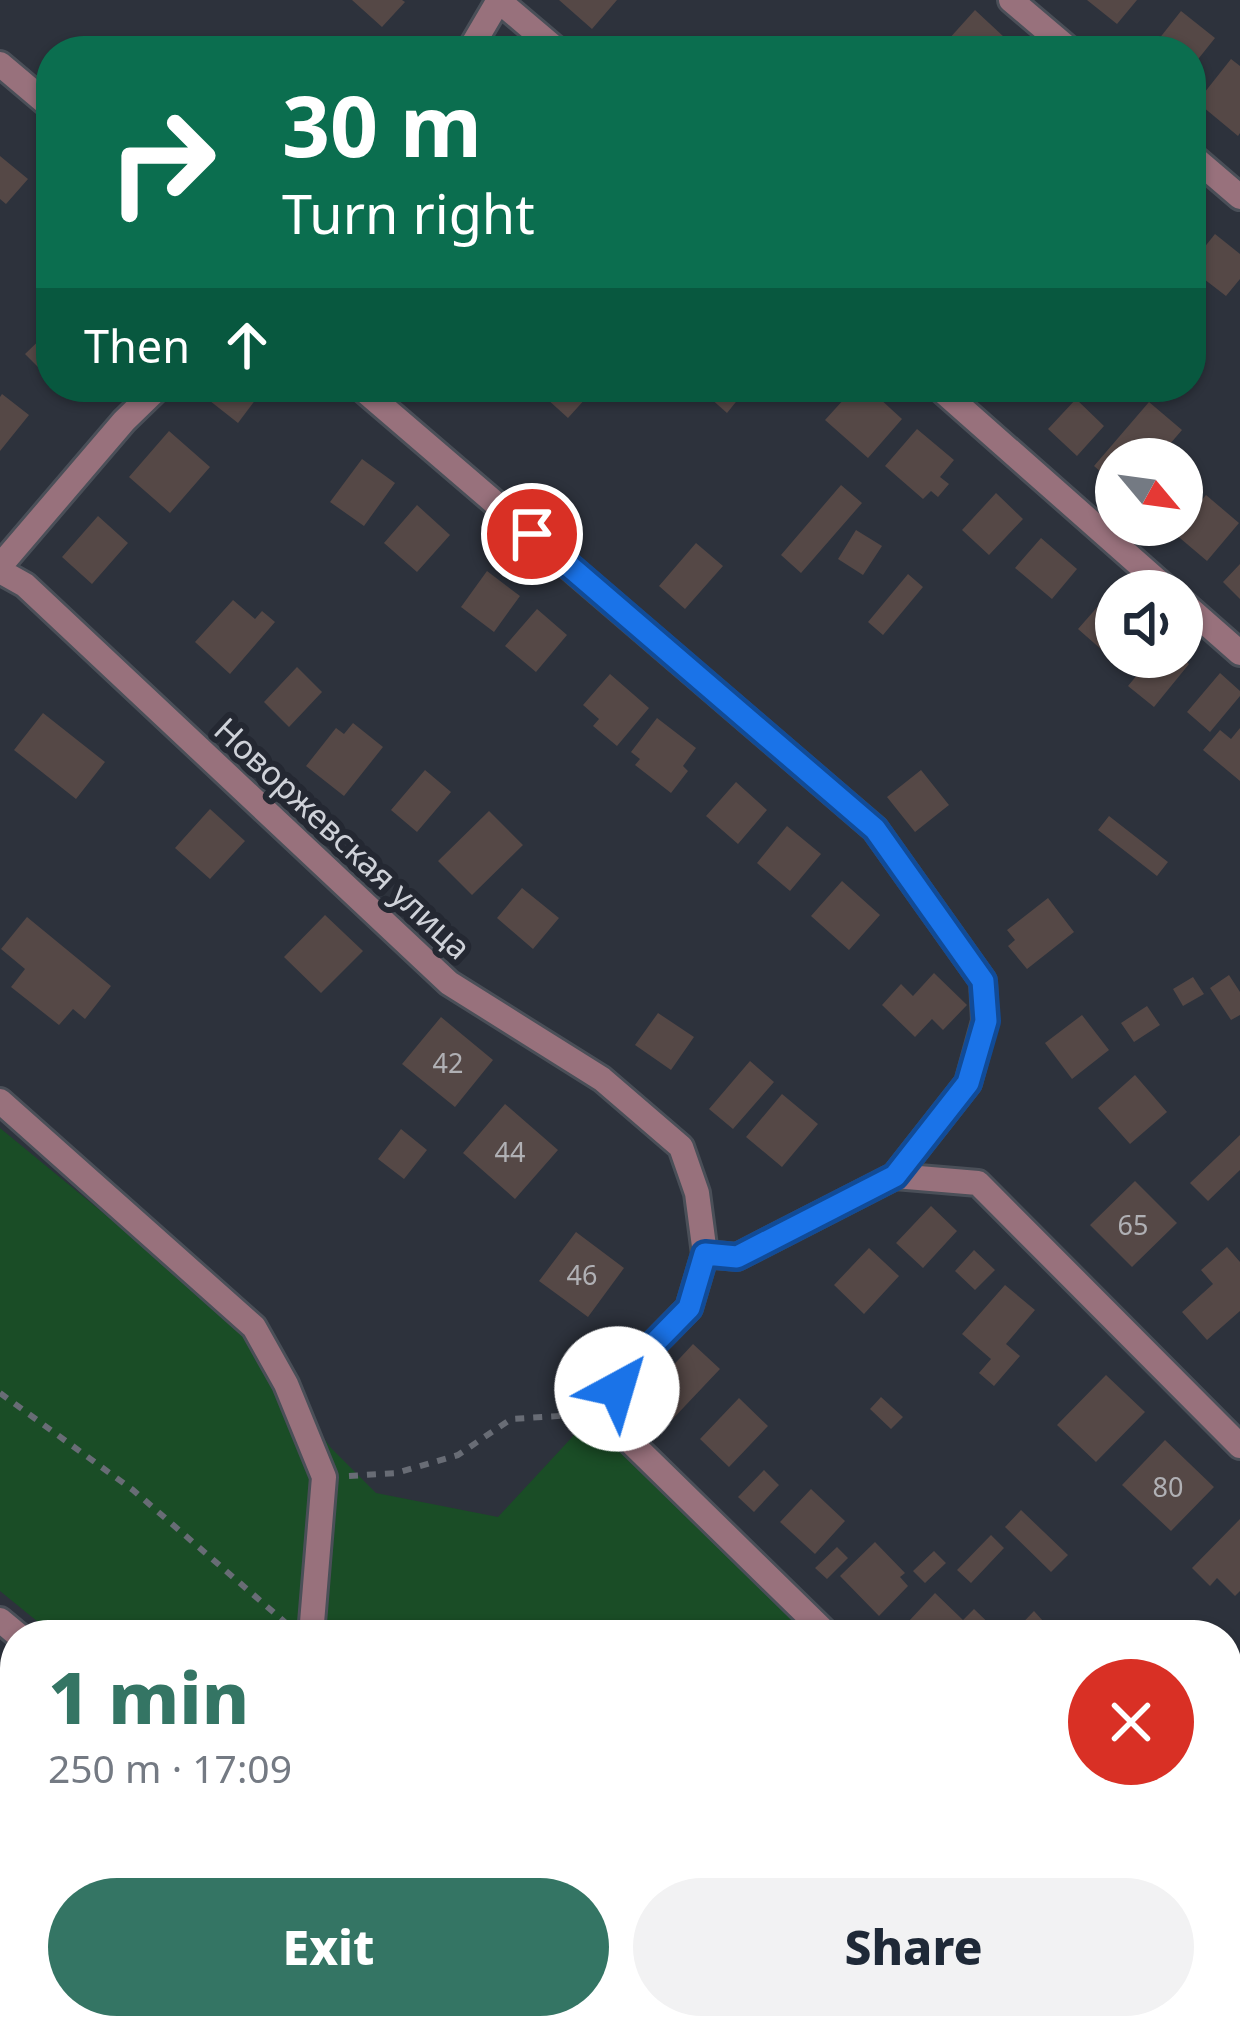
<!DOCTYPE html>
<html lang="en">
<head>
<meta charset="utf-8">
<style>
  body { margin:0; font-family:"Noto Sans",sans-serif; background:#f2f2f3; color:#1f2937; height:100vh; display:flex; flex-direction:column; font-size:45px; white-space:nowrap }
  * { box-sizing:border-box; margin:0 }
  p { font-size:39px; color:#747a83 }
  .icon { flex:none; width:66px; height:66px; fill:none; stroke:currentColor; stroke-width:2; stroke-linecap:round; stroke-linejoin:round }
  .map { position:relative; flex:1; overflow:hidden }
  .drawer { position:absolute; left:0px; top:1620px; width:1242px; height:420px; display:flex; flex-direction:column; background:#fff; border-radius:48px 48px 0 0; box-shadow:0 3px 9px #0004 }
  .drawer>* { flex:none }
  .hud { position:absolute; left:36px; top:36px; width:1170px; height:366px; border-radius:48px; box-shadow:0 3px 9px #0004; background:#0b6e4f; color:#fff; overflow:hidden }
  .needle { width:78px; rotate:119deg }
  .buttons { position:absolute; left:1095px; top:438px; display:grid; gap:24px }
  .buttons a { display:grid; place-items:center; width:108px; height:108px; border-radius:50%; background:#fff; box-shadow:0 3px 9px #0004; font-size:60px }
  .pin { position:absolute; display:grid; place-items:center; width:102px; height:102px; color:#fff; margin:-51px; border:6px solid #fff; border-radius:50%; box-shadow:0 3px 12px #0007 }
  .me { position:absolute; width:132px; margin:-66px; rotate:39deg; stroke-linejoin:round; filter:drop-shadow(0 0 9px #0008) }
  .turn { display:flex; align-items:center; gap:42px; height:252px; padding:0 48px; font-size:54px }
  .turn .icon { width:156px; height:156px; stroke-width:2.5 }
  .turn b { display:block; font-size:84px; line-height:102px }
  .then { display:flex; align-items:center; height:114px; padding:0 48px; background:#0003; gap:24px; font-size:45px }
  .round { display:grid; place-items:center; flex:none; width:126px; height:126px; border-radius:63px; background:#f2f2f3 }
  .head { display:flex; align-items:center; justify-content:space-between; height:204px; padding:0 48px }
  h1 { font-size:72px; font-weight:800; line-height:90px; color:#347564 }
  .primary-button { display:flex; gap:24px; margin-top:auto; padding:24px 48px }
  .primary-button a { flex:1; height:138px; border-radius:72px; background:#347564; color:#fff; font-size:48px; font-weight:800; line-height:138px; text-align:center }
  .primary-button a+a { background:#f2f2f3; color:#1f2937 }
  .map>svg:first-child { display:block }
  .green { fill:#1a4d26 }
  .building { fill:#554846 }
  .lines { fill:none; stroke-linecap:round; stroke-linejoin:round }
  .minor-casing { stroke:#4a4f58; stroke-width:30 }
  .path { stroke:#686c75; stroke-width:6; stroke-dasharray:9 9; stroke-linecap:butt }
  .minor { stroke:#98717c; stroke-width:24 }
  .route-casing { stroke:#114b97; stroke-width:30 }
  .route { stroke:#1a73e8; stroke-width:21 }
  .labels { text-anchor:middle; dominant-baseline:central; stroke-width:12; stroke-linejoin:round; paint-order:stroke }
  .number-label { font-size:27px; fill:#b0b0b4 }
  .street-label { font-size:33px; fill:#cfd2d9; stroke:#242832 }
</style>
</head>
<body>
<div class="map">
<svg width="1240" height="2040" viewBox="0 0 1240 2040">
  <rect width="100%" height="100%" fill="#2d323c"/>
  <path class="green" d="M0,1128L248,1332L331,1448L376,1493L498,1517L588,1420L808,1635H54L0,1591Z
    M0,1792L15,1805V2025H84L71,2040H0Z
    M513,2025H1208L1223,2040H530Z"/>
  <path class="building" d="M352,0H402L405,2L382,27Z
    M559,0H617L592,29Z
    M1087,0H1137L1117,24Z
    M975,10L1004,37L991,51H959L948,40Z
    M1181,11L1215,38L1191,68V51H1164L1155,44Z
    M1231,59L1240,66V133L1238,136L1197,102Z
    M0,156L28,179L6,204L0,199Z
    M1215,234L1240,254V279L1226,296L1191,269V264Z
    M51,329V380L25,354Z
    M213,387H265L238,423L205,397Z
    M555,387H596L568,418L546,398Z
    M717,387H748L727,413L709,397Z
    M855,387H867L902,419L868,458L825,420Z
    M2,394L29,415L0,451V397Z
    M1076,399L1104,426L1077,456L1048,429Z
    M1149,402L1182,430L1157,459H1116V485L1094,466Z
    M917,429L954,460L940,477L949,484L938,497L931,491L923,499L885,466Z
    M169,431L210,467L170,513L129,477Z
    M362,459L395,483L364,526L330,502Z
    M841,485L862,503L801,573L781,555Z
    M996,493L1023,519L989,555L962,530Z
    M1206,495L1239,523L1207,561L1174,533Z
    M417,505L450,535L417,572L384,543Z
    M98,516L128,543L92,584L62,557Z
    M856,530L882,546L863,575L838,559Z
    M1041,538L1077,569L1052,599L1015,568Z
    M696,543L723,566L685,609L659,586Z
    M1240,564V599L1223,582Z
    M487,571L520,596L494,632L461,607Z
    M908,574L923,587L883,635L868,622Z
    M1107,596L1116,604V657H1125L1118,664L1078,629Z
    M233,600L255,619L262,611L275,622L230,674L195,642Z
    M537,609L567,635L536,672L505,646Z
    M1152,657H1181L1189,664L1154,707L1128,686Z
    M297,667L322,692L289,727L264,702Z
    M1220,673L1240,691V696L1210,732L1187,712Z
    M610,674L649,708L617,746L593,726L599,719L583,705Z
    M43,713L105,762L76,799L14,750Z
    M657,718L696,748L683,766L688,771L671,793L635,765L640,759L631,752Z
    M353,723L383,747L344,796L306,766L336,728L344,734Z
    M1240,728V781L1203,750L1220,730L1231,739Z
    M425,770L451,792L417,832L391,810Z
    M921,770L949,805L915,832L887,797Z
    M736,782L767,810L738,844L706,816Z
    M210,809L245,841L210,879L175,848Z
    M489,811L523,845L472,895L438,861Z
    M1109,816L1168,862L1157,876L1098,830Z
    M787,826L821,854L790,891L757,863Z
    M842,881L880,915L849,950L811,916Z
    M522,888L559,918L533,949L497,918Z
    M1048,898L1074,932L1027,969L1008,946L1015,940L1007,930Z
    M325,915L363,951L321,993L284,957Z
    M27,917L111,986L85,1019L73,1009L59,1025L11,987L25,969L1,949Z
    M934,973L967,1005L943,1030L932,1019L915,1037L882,1005L901,984L913,996Z
    M1229,975L1240,992V1015L1231,1020L1210,988Z
    M1193,977L1204,994L1183,1006L1173,989Z
    M1147,1006L1160,1025L1134,1042L1121,1023Z
    M658,1013L694,1037L671,1070L635,1045Z
    M1082,1015L1109,1050L1072,1079L1045,1043Z
    M441,1017L493,1060L455,1107L402,1064Z
    M750,1061L774,1082L733,1129L709,1109Z
    M1135,1075L1167,1112L1130,1144L1098,1108Z
    M782,1094L818,1124L782,1167L746,1137Z
    M505,1104L558,1150L515,1199L463,1153Z
    M401,1129L427,1150L404,1179L378,1159Z
    M1240,1135V1170L1208,1201L1190,1183Z
    M1135,1181L1177,1223L1132,1267L1090,1225Z
    M931,1206L957,1231L923,1268L896,1243Z
    M576,1232L624,1268L588,1317L539,1281Z
    M1227,1247L1240,1262V1311L1207,1340L1182,1312L1213,1284L1201,1270Z
    M869,1248L899,1276L864,1314L834,1285Z
    M974,1250L995,1270L975,1290L955,1271Z
    M1005,1285L1035,1310L1006,1344L1020,1356L994,1386L979,1373L991,1359L962,1334Z
    M693,1344L720,1369L667,1425L641,1400Z
    M1106,1375L1145,1412L1096,1462L1057,1425Z
    M881,1397L903,1417L891,1429L870,1409Z
    M739,1398L768,1426L729,1467L700,1439Z
    M1165,1440L1214,1487L1171,1531L1122,1485Z
    M764,1470L779,1485L754,1512L738,1497Z
    M811,1489L845,1521L815,1554L780,1522Z
    M1021,1510L1068,1555L1051,1572L1005,1527Z
    M1240,1519V1591L1235,1596L1217,1578L1210,1586L1192,1568Z
    M991,1535L1004,1548L971,1583L957,1570Z
    M875,1542L905,1573L900,1577L908,1586L879,1616L840,1576Z
    M837,1547L848,1558L827,1579L815,1568Z
    M934,1551L946,1563L925,1583L913,1571Z
    M935,1593L963,1620L974,1609L1001,1635H896Z
    M1034,1611L1043,1621L1030,1635H1011Z
    M8,1687L15,1692V1765L0,1753V1698Z
    M1240,1909V1968L1227,1956V1923Z
    M111,2025H198L185,2040H117L106,2030Z
    M400,2025H421L439,2040H388Z"/>
  <g class="lines">
    <g class="minor-casing">
      <path id="minor" d="M498,0L558,51
        M1011,0L1071,51
        M469,51L499,0
        M0,64L51,107
        M1191,155L1240,197
        M360,387L875,829L983,981L985,1021L968,1083L895,1176L978,1183L1240,1446
        M938,387L1169,591
        M0,566L124,421L159,387
        M0,571L25,585L449,983L602,1079L681,1147L697,1193L705,1254L689,1308L633,1365L601,1413L828,1635
        M1182,602L1240,653
        M0,1101L254,1327L286,1384L324,1477L311,1635
        M705,1254L737,1257L895,1176
        M0,1620L18,1635
        M477,2025L494,2040
        M1227,2025L1240,2038"/>
    </g>
    <path class="path" d="M0,1393L133,1490L287,1624
      M349,1476L396,1473L458,1455L511,1419L574,1415
      M683,2025L702,2040"/>
    <use href="#minor" class="minor"/>
  </g>
  <g class="lines">
    <g class="route-casing">
      <path id="route" d="M532,534L875,829L983,981L986,1021L968,1083L895,1176L737,1257L705,1254L689,1308L633,1365L617,1389"/>
    </g>
    <use href="#route" class="route"/>
  </g>
  <g class="labels">
    <g class="number-label">
      <text x="448" y="1062">42</text>
      <text x="510" y="1151">44</text>
      <text x="1133" y="1224">65</text>
      <text x="582" y="1274">46</text>
      <text x="1168" y="1486">80</text>
    </g>
    <g class="street-label">
      <text transform="translate(343 838) rotate(43)">Новоржевская улица</text>
    </g>
  </g>
</svg>
<div class="buttons">
<a><svg class="needle" viewBox="-14 -14 28 28"><path d="M0-13l5 13h-10z" fill="#e53935"/><path d="M0 13l5-13h-10z" fill="#747a83"/></svg></a>
<a><svg class="icon" aria-label="sound" viewBox="0 0 24 24"><path d="M4 9h4l5-4v14l-5-4H4zM17 9q2 3 0 6"/></svg></a>
</div>
<div class="pin" style="left:532px;top:534px;background:#d93025"><svg class="icon" aria-label="arrive" viewBox="0 0 24 24"><path d="M6 21V4h12l-3 4 3 4H6"/></svg></div>
<svg class="me" style="left:617px;top:1389px" viewBox="-20 -20 40 40"><circle r="19" fill="#fff"/><path d="M0-13L10 11 0 6-10 11z" fill="#1a73e8"/></svg>
<div class="hud">
<div class="turn"><svg class="icon" aria-label="right" viewBox="0 0 24 24"><path d="M7 20v-9h11M14 6l5 5-5 5"/></svg><div><b>30 m</b>Turn right</div></div>
<div class="then">Then<svg class="icon" aria-label="ahead" viewBox="0 0 24 24"><path d="M12 20V5M6 11l6-6 6 6"/></svg></div>
</div>
<section class="drawer">
<div class="head"><div><h1>1 min</h1><p>250 m · 17:09</p></div><a class="round" style="background:#d93025;color:#fff"><svg class="icon" aria-label="close" viewBox="0 0 24 24"><path d="M6 6l12 12M18 6L6 18"/></svg></a></div>
<div class="primary-button"><a>Exit</a><a>Share</a></div>
</section>
</div>
</body>
</html>
